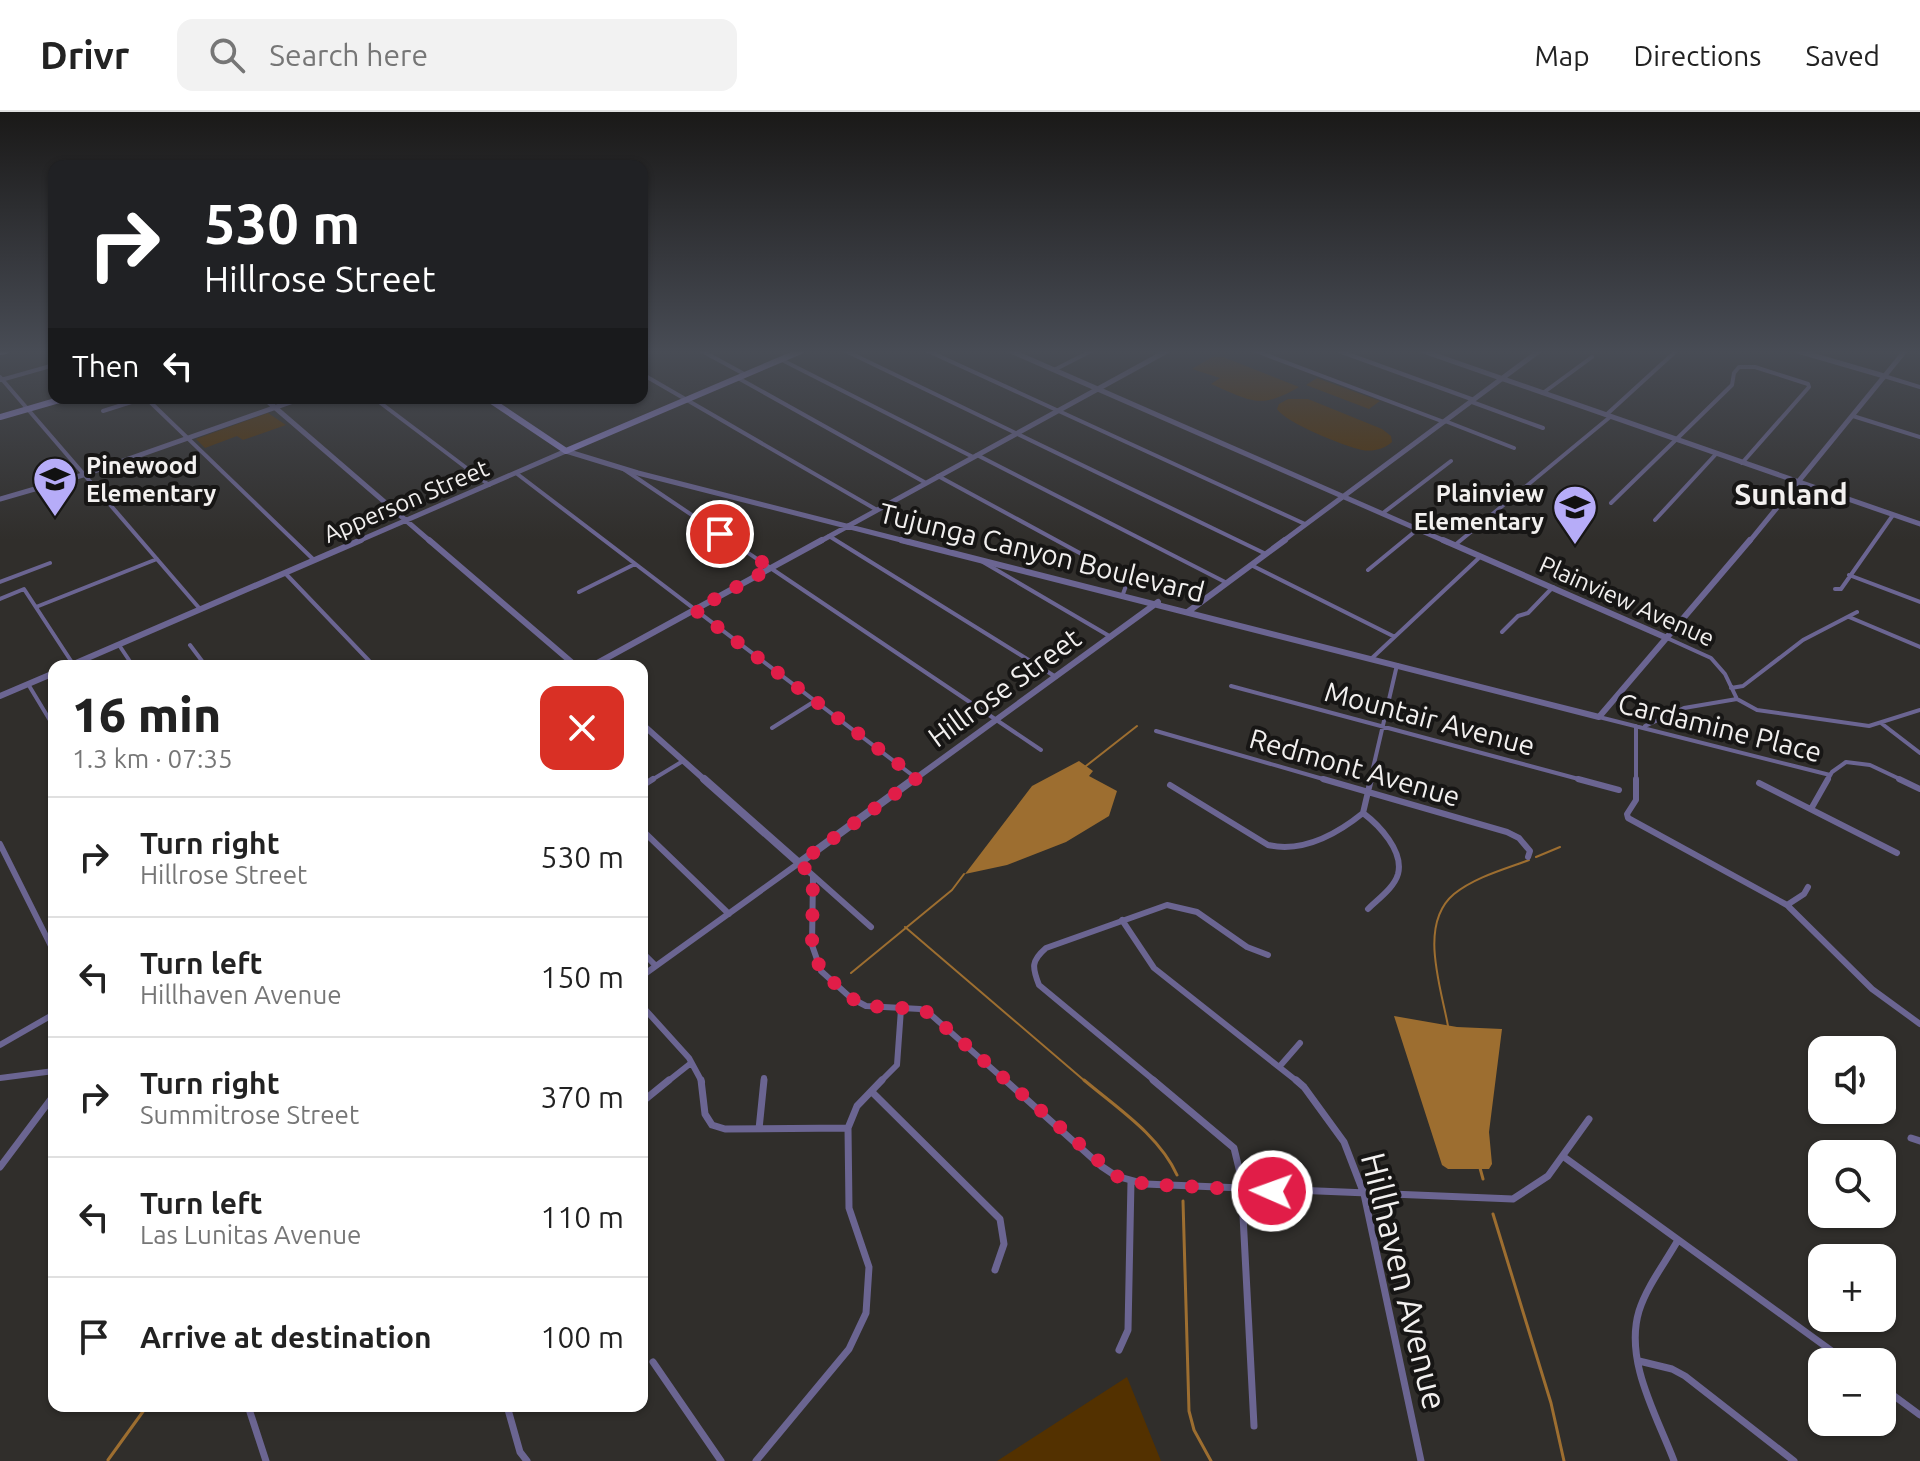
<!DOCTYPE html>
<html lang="en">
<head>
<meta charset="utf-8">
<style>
  body { margin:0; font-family:Ubuntu,sans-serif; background:#f2f2f2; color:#222; height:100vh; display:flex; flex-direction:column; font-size:30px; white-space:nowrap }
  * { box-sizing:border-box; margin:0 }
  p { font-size:26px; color:#767676 }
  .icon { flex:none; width:44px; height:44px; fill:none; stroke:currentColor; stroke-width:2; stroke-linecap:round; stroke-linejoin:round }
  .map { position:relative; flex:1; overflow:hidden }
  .side { position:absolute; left:48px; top:548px; width:600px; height:752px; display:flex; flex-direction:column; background:#fff; border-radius:16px; box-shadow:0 2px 6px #0004 }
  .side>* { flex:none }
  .banner { position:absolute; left:48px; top:48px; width:600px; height:244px; border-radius:16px; box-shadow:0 2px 6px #0004; background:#202124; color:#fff; overflow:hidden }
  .fabs { position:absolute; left:1808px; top:924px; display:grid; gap:16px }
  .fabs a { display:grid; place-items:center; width:88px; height:88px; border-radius:16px; background:#fff; box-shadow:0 2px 6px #0004; font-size:40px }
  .pin { position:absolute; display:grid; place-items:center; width:68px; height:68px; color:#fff; margin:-34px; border:4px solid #fff; border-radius:50%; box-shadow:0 2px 8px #0007 }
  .me { position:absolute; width:88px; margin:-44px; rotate:272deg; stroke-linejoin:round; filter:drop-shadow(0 0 6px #0008) }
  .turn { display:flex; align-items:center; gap:28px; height:168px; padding:0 24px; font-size:36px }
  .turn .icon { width:104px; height:104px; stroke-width:2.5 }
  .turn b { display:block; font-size:56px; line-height:68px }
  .then { display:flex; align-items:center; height:76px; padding:0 24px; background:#0003; gap:16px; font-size:30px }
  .round { display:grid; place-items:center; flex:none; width:84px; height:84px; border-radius:16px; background:#f2f2f2 }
  .overview { display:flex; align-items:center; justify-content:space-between; height:136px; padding:0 24px }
  h1 { font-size:48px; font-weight:800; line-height:60px }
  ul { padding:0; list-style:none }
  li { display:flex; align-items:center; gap:24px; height:120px; padding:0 24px; border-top:2px solid #e0e0e0 }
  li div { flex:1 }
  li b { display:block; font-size:30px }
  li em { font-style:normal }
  header { display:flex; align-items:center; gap:48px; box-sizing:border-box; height:112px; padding:0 40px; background:#fff; border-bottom:2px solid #e0e0e0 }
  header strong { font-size:38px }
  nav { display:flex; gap:44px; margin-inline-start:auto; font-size:28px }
  .search { width:560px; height:72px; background:#f2f2f2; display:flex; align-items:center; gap:20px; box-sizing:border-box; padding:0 28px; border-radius:16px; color:#767676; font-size:30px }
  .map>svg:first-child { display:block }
  .green { fill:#533100 }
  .water { fill:#9d6e30 }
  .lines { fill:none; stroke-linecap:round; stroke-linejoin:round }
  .stream-far1 { stroke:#9d6e30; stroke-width:2 }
  .stream { stroke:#9d6e30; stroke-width:3 }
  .minor-far2 { stroke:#6b6592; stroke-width:4 }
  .minor-far1 { stroke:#6b6592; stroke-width:6 }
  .minor { stroke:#6b6592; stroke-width:7 }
  .tertiary-far2 { stroke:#6b6592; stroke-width:5 }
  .tertiary-far1 { stroke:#6b6592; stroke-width:6 }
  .tertiary { stroke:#6b6592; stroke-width:8 }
  .secondary { stroke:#8d82cb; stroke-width:6 }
  .primary { stroke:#a799f7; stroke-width:6 }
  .route { stroke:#e11d48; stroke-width:14; stroke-dasharray:0 25.2 }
  .labels { text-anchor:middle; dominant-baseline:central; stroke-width:8; stroke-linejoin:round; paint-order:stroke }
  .far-poi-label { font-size:24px; font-weight:bold; fill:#f2f0ef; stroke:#171615; text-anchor:start }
  .far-street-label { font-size:24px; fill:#f2f0ef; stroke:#171615 }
  .street-label { font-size:28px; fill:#f2f0ef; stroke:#171615 }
  .far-district-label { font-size:30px; font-weight:bold; fill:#f2f0ef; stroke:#171615 }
  .near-street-label { font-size:34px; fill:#f2f0ef; stroke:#171615 }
</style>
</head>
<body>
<header>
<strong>Drivr</strong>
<div class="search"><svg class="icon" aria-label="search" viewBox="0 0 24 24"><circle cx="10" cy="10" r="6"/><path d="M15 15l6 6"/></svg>Search here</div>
<nav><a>Map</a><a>Directions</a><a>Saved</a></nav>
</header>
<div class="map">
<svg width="1920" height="1349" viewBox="0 0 1920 1349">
  <rect width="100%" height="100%" fill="#302e2b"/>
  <path class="green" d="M1212,245H1223L1299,275C1260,298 1251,289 1211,272L1220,266L1192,257Z
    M1317,266L1380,289L1369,297L1306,273Z
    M1288,287H1308L1382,317L1391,324L1392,330C1384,337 1373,340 1362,338C1344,334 1286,311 1277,297L1279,292Z
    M268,301L286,313L243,328L237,324L205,336L196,327Z
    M1127,1265L1161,1349H997Z"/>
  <path class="water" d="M1079,649L1093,659L1089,664L1117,679L1109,704L1066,730L1007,753L965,762L1032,674Z
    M1394,904L1457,915L1502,917L1489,1020L1492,1052L1489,1057H1448L1442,1053Z"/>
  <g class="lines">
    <path class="stream-far1" d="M1086,654L1137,614
      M1536,745L1560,735
      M905,815L1086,970
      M851,861L952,778L964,762
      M1448,914C1441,875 1418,812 1454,782C1475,765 1505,757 1529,748"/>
    <path class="stream" d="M1084,968C1117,996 1159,1023 1177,1063
      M1480,1056L1483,1067
      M1183,1089L1189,1299L1194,1318L1211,1349
      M1493,1102L1551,1291L1564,1349
      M108,1348L147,1294"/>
    <path class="minor-far2" d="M702,239L746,263
      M846,239L1266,442
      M928,239L1305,412
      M1256,239L1444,310
      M1339,239L1474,288
      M782,248L973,345
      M1054,258L1091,239
      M642,262L877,398
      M1884,264L1920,275
      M0,265L200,497
      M738,266L926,371
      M1,268L54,253
      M1543,281L1592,245
      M146,286L314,448
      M374,286L489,373
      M1472,290L1543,316
      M103,299L144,286
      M1606,303L1676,239
      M1853,304L1920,325
      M1445,309L1514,336
      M977,343L1227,471
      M622,356L1041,638
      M516,361L916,666
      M938,364L1122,464L1127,471L1123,482
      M1611,391L1732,273L1734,261L1739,255H1755L1808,272L1809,275L1742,351
      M1383,401L1451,349
      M1655,408L1716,342
      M829,424L1056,565
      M1455,433L1610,305
      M983,450L1111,525
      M1251,453L1393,524
      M1368,458L1418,417
      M285,461L374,554
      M1849,463L1920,490
      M0,470L50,451
      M1835,477H1841L1893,403
      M579,480L635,452
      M0,487L24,477L73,552
      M36,495L157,447
      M1849,505L1920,535
      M1502,520L1518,504L1528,501L1553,475
      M1667,526L1711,546L1725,562L1737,587L1757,598L1869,614L1920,598
      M119,533L133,554
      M190,533L202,549L199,554
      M1371,547L1481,444
      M28,572L54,615
      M1231,574L1586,669
      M1731,576L1743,574L1803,528L1857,500
      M1599,605L1830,663
      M1881,611L1920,641
      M1636,614V669
      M1645,614L1684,596L1737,587
      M772,616L815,589
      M1156,619L1330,669
      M650,669L683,649
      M1370,669L1397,553
      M1827,669L1832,660L1846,650L1870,653L1904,669"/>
    <path class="minor-far1" d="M1323,667L1507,720L1519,726L1530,739L1528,745
      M1578,667L1619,678
      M1636,667V688L1627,702L1628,706L1787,793L1872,877L1920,912
      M1899,667L1920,677
      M1759,671L1897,741
      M1170,673L1268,733C1303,741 1337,722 1363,701
      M642,674L653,667
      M1811,697L1828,667
      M1363,701L1371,667
      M1363,701C1379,713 1404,739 1398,762C1394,776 1378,787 1368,797
      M642,718L729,802
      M0,732L54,840
      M813,764L812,833L821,859L851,886L866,894L920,897L929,901L1007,970
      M1787,793L1804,782L1808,775
      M1122,808L1154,856L1298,970
      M642,840L656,854
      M642,864L799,751L871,815
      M642,894L689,946L702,970
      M0,933L54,902
      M1280,954L1300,931
      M0,966L54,959
      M667,970L691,951
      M764,970V966
      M880,970L897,953L901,897
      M1156,970L1039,873C1032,855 1031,849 1046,836L1167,793L1197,800L1247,835L1268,843"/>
    <path class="minor" d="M701,968L705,1002L712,1013L725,1017L848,1016
      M1005,968L1101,1054L1116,1064L1145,1072L1513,1087L1548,1064L1589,1007
      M1153,968L1234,1036L1241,1065L1254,1314
      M1296,968L1304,975L1344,1030L1364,1082L1421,1349
      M872,980L1000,1107L1004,1132L995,1158
      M642,990L669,968
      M759,1017L764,968
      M1911,1026L1920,1029
      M1564,1045L1847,1250
      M0,1055L54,983
      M1119,1238L1128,1218L1131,1069
      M1639,1249L1672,1257L1685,1264L1794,1349
      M653,1250L721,1349
      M1882,1275L1920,1303
      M248,1294L266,1349
      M507,1294L520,1340L527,1349
      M756,1349L849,1237L866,1201L869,1155L849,1096L848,1016L857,994L882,968
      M1674,1349C1657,1304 1624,1249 1639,1199C1647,1174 1665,1151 1678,1128"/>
    <path class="tertiary-far2" d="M1011,239L1447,430
      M1423,239L1920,412
      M1798,239L1884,264
      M264,286L431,430
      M0,387L83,363L302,286
      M356,430L566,339L638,361L909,430
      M819,430L1167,239
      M1282,430L1539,239
      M1749,430L1905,239"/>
    <path class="tertiary-far1" d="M429,428L576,554
      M901,428L1599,605L1750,428
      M1443,428L1667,526
      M1189,499L1285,428
      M69,554L361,428
      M592,554L822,428
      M0,584L54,561
      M642,612L706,669
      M912,669L1158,490"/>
    <path class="tertiary" d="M704,667L799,751L914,667"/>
    <path class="secondary" d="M487,286L566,339L801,239
      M0,305L66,286"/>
    <path class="primary" d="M0,240L6,239"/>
  </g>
  <linearGradient id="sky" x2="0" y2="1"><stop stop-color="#1a1918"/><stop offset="0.56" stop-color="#484c55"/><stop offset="1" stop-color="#484c55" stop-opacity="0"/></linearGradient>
  <rect width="1920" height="428" fill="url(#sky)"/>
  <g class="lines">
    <path class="route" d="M720,422L771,456L695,498L917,666L799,751L813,764L812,833L821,859L851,886L866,894L920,897L929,901L1116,1064L1145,1072L1272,1079"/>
  </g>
  <defs>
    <g id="school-pin" transform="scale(2.3)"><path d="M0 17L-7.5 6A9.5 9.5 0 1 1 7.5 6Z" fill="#b6acf8" stroke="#171615"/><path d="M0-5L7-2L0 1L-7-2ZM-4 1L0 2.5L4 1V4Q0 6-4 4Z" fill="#111"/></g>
  </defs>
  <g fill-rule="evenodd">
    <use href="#school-pin" x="55" y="367"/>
    <use href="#school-pin" x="1575" y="395"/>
  </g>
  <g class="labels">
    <g class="far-poi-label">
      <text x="86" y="353">Pinewood<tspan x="86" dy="28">Elementary</tspan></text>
      <text x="1544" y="381" text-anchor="end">Plainview<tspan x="1544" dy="28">Elementary</tspan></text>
    </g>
    <g class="far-street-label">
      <text transform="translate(406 389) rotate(-23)">Apperson Street</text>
      <text transform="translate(1627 489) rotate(24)">Plainview Avenue</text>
    </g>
    <g class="street-label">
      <text transform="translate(1042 440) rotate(14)">Tujunga Canyon Boulevard</text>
      <text transform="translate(1004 575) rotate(-36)">Hillrose Street</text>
      <text transform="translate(1430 606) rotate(15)">Mountair Avenue</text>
      <text transform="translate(1720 615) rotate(14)">Cardamine Place</text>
      <text transform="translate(1355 655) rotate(16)">Redmont Avenue</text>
    </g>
    <g class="far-district-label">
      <text x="1791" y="382">Sunland</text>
    </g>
    <g class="near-street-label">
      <text transform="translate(1405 1169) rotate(76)">Hillhaven Avenue</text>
    </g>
  </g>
</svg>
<div class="fabs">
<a><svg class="icon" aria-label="sound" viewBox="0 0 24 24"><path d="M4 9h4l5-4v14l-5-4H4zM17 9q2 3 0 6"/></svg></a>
<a><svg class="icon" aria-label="search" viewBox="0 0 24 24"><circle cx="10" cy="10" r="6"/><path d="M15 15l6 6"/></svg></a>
<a>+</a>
<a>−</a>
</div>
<div class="pin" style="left:720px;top:422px;background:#d93025"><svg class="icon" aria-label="arrive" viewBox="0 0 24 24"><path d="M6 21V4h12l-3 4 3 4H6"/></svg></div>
<svg class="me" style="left:1272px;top:1079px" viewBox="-20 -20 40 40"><circle r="17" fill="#e11d48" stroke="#fff" stroke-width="3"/><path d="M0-11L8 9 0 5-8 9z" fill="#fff"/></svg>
<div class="banner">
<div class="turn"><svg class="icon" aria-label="right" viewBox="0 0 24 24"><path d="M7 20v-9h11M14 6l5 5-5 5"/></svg><div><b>530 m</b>Hillrose Street</div></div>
<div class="then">Then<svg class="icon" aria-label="left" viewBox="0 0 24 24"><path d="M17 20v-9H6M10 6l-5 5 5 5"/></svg></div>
</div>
<section class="side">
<div class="overview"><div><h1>16 min</h1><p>1.3 km · 07:35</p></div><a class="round" style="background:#d93025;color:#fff"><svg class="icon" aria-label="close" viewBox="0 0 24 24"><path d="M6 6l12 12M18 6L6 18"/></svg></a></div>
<ul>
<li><svg class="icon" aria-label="right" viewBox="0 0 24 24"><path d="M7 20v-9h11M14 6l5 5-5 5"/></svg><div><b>Turn right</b><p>Hillrose Street</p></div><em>530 m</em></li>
<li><svg class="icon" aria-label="left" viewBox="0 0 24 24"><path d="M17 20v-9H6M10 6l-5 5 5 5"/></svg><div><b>Turn left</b><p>Hillhaven Avenue</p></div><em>150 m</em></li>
<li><svg class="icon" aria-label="right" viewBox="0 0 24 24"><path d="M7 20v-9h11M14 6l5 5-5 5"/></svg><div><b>Turn right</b><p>Summitrose Street</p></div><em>370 m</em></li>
<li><svg class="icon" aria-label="left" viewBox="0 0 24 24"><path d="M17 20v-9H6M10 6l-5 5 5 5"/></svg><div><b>Turn left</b><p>Las Lunitas Avenue</p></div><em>110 m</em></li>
<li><svg class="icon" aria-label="arrive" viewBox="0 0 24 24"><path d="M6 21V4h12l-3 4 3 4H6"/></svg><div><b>Arrive at destination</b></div><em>100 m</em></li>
</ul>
</section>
</div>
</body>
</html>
